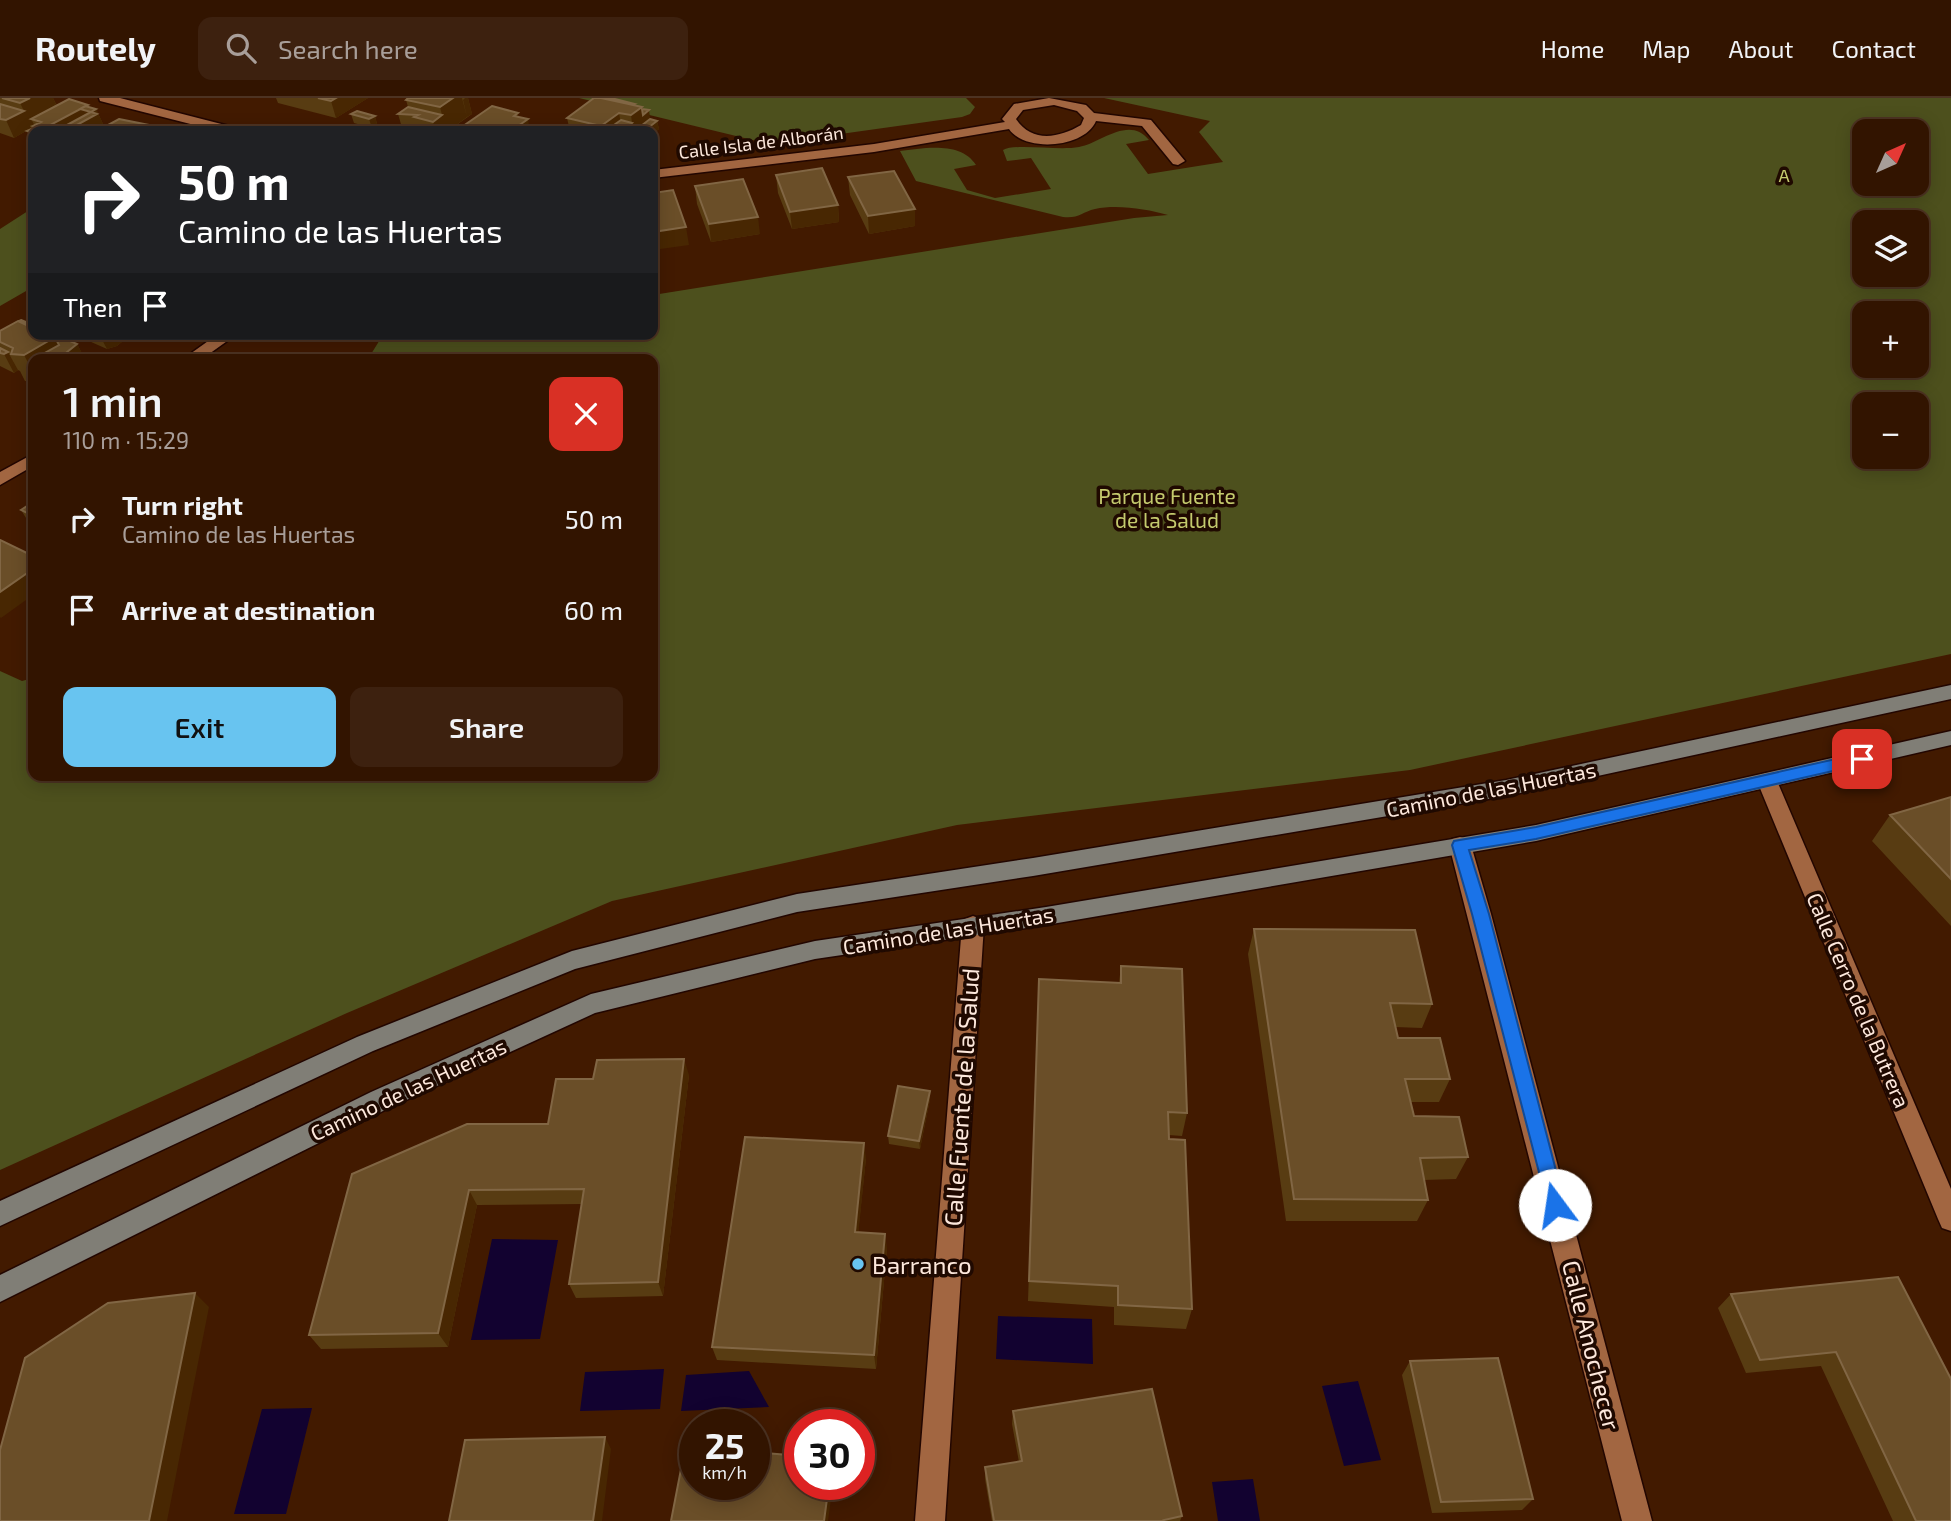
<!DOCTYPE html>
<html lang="en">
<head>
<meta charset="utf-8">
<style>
  body { margin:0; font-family:"Exo 2",sans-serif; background:#3d210f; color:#f1f3f6; height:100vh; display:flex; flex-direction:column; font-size:26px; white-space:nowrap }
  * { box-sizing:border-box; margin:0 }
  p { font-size:23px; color:#a89e99 }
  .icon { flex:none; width:38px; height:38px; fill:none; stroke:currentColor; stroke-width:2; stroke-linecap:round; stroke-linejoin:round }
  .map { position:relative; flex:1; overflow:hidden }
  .drawer { position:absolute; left:28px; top:256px; width:630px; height:427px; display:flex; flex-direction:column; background:#321400; border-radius:14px; box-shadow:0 4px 18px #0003,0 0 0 2px #4d3322 }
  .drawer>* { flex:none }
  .hud { position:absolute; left:28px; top:28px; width:630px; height:214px; border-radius:14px; box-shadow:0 4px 18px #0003,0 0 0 2px #4d3322; background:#202124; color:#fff; overflow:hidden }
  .needle { width:46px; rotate:45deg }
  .fabs { position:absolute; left:1852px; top:21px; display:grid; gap:14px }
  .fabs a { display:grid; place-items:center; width:77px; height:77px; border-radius:14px; background:#321400; box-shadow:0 4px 18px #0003,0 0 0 2px #4d3322; font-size:35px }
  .speed { position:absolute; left:679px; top:1311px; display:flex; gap:14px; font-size:35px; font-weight:700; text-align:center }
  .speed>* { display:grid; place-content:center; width:91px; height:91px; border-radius:50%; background:#321400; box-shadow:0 4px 18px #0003,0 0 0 2px #4d3322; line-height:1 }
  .speed small { font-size:18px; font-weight:400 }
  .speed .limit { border:10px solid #d22; background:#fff; color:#111 }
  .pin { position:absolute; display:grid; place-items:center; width:60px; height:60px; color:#fff; margin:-30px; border-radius:14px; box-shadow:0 4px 10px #0006 }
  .me { position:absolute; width:77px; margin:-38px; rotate:346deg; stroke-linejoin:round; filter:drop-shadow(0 0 5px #0008) }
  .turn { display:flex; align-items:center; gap:24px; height:147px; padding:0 35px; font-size:32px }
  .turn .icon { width:91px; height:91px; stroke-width:2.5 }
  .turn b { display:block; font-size:49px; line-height:60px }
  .then { display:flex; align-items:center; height:66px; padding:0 35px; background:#0003; gap:14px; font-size:26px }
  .round { display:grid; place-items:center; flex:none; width:74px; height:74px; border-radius:14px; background:#3d210f }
  .overview { display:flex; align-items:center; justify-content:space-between; height:119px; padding:0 35px }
  h1 { font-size:42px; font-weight:600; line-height:52px }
  .action { display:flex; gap:14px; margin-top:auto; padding:14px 35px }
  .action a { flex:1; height:80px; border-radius:14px; background:#68c4f0; color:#111; font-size:28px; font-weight:600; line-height:80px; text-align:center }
  .action a+a { background:#3d210f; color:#f1f3f6 }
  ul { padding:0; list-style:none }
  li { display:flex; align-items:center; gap:21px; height:91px; padding:0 35px }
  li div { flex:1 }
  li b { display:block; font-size:26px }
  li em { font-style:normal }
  header { display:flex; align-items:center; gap:42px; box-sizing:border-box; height:98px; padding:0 35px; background:#321400; border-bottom:2px solid #4d3322 }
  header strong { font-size:33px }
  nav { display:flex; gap:38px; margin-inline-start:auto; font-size:24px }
  .search { width:490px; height:63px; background:#3d210f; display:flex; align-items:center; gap:18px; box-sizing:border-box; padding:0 24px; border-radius:14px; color:#a89e99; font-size:26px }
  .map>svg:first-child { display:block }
  .green { fill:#4d501d; fill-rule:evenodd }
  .water { fill:#120230 }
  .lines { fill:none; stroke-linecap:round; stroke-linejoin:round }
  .street-casing { stroke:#220600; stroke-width:3 }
  .secondary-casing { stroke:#220600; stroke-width:3 }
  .street { fill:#a26641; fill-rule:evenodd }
  .secondary { fill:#807e76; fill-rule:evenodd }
  .wall { fill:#583c12 }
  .shaded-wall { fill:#482702 }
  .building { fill:#6a4e28; stroke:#816644; stroke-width:2 }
  .route { fill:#1a73e8; stroke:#114b97; stroke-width:2 }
  .poi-dot { fill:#68c4f0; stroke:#1f0900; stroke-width:2.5 }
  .labels { text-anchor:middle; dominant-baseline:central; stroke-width:7; stroke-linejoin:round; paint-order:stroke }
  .far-street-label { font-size:18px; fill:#fde8dc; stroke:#1f0900 }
  .far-park-label { font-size:18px; fill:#c4ca6d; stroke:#1f0900 }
  .park-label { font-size:21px; fill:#c4ca6d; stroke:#1f0900 }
  .street-label { font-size:21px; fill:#fde8dc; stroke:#1f0900 }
  .near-street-label { font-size:24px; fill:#fde8dc; stroke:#1f0900 }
  .near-poi-label { font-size:24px; fill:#fde8dc; stroke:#1f0900; text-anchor:start }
</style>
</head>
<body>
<header>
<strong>Routely</strong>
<div class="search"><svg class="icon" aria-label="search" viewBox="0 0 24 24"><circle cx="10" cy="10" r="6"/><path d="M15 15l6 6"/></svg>Search here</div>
<nav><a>Home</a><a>Map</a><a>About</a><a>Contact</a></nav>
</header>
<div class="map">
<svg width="1951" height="1423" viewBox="0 0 1951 1423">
  <rect width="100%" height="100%" fill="#421a00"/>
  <path class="green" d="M579,0H966L975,9L970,16L962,19L769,46Z
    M1104,0H1951V556L1410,672L957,727L612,803L347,915L0,1072V573L22,583L33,580V677H653V261H368L381,240L407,236H653V197L1134,120L1168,117C1147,111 1117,106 1095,111C1082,114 1078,121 1063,119L916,83L900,53C924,50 961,43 976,67L954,71L967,92L995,100L1051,91L1031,60L1007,63L1003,52C1016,45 1058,53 1079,49C1101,45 1129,17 1149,42L1126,46L1148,76L1223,64L1199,34L1210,23ZM1864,33H1916V86H1864ZM1864,124H1916V177H1864ZM1864,215H1916V268H1864ZM1864,306H1916V359H1864Z
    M31,111L33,112V189L0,208V131Z"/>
  <path class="water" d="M492,1141L558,1142L540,1241L471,1242Z
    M998,1218L1092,1221L1093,1266L996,1261Z
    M664,1271L660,1311L580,1313L585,1274Z
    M749,1273L769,1309L681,1313L686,1277Z
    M1358,1283L1381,1362L1344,1368L1322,1288Z
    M312,1310L286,1416H234L262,1311Z
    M1253,1381L1260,1423H1218L1212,1384Z"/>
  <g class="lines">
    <g class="street-casing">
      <path id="street" d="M99,0H120L237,30L239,33H218L100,3Z
        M1049,0L1086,7L1094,15L1151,22L1185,63L1178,67L1173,66L1142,28L1096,23C1085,50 1025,55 1009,31L874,54L653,80V72L874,46L1005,24L1002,21L1014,6ZM1054,7L1077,13L1084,20L1081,27C1059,40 1032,45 1016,21L1023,12Z
        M218,236H237L202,261H183Z
        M33,356V368L0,387V374Z
        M1767,675L1774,677L1777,683L1951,1091V1133L1942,1130L1938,1121L1757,683L1760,677Z
        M1460,739L1468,741L1471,747L1491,816L1652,1423H1622L1449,747L1452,741Z
        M973,818L981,821L984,827L945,1423H915L962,827L965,821Z"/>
    </g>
    <g class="secondary-casing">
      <path id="secondary" d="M1951,587V601L1506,698L1033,778L797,814L575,871L373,953L0,1128V1103L357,939L572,853L797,796L1033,760L1506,682Z
        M1951,633V647L1536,743L1046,827L815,861L595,915L389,1010L0,1204V1177L371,994L591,896L815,843L1046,809L1536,727Z"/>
    </g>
    <use href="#street" class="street"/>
    <use href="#secondary" class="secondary"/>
  </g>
  <path class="wall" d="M0,0H53L57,8L88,7L89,9L96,11L104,28L103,30L149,27L151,33H33V46L27,33L31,30L14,40L0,35Z
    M276,0H368L336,20L278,5Z
    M408,0H468L472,16L448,33H403L398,16L408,9L406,2Z
    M635,6L636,8L642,9L650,21L657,23L659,31L653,36V33H570L567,20Z
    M351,16L375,18L377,26L372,30L354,25Z
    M776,77L838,107L839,124L792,131L778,95Z
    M848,79L915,111V128L869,136L850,97Z
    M695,88L760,136L711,144L697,106Z
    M0,233L77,246L85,261H33V283H25L20,273L18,272L14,275L0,268Z
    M73,236H129V238L117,248L107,251Z
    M33,404V431L21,412Z
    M1951,699V828L1872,743L1890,717Z
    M1254,831L1432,906L1422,930L1395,929L1398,940L1450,981L1439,1004H1411L1414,1018L1468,1059L1456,1081L1424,1082L1428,1102L1417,1123H1286L1248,856Z
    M1121,868L1187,1015L1182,1038L1169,1037L1192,1211L1186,1231L1114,1227V1209L1028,1203L1039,881L1119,885Z
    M689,977L663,1198L576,1200L569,1186L582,1106L477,1107L448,1249L321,1251L309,1237L352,1076L548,1026L593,981Z
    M930,1001L920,1051L889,1046L888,1038Z
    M866,1060L858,1135L887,1150L876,1271L717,1262L712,1249Z
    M1731,1196L1951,1281V1423H1893L1821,1268L1746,1275L1718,1210Z
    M1410,1263L1533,1401L1522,1412L1432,1415L1402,1277Z
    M1013,1313L1182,1418L1180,1423H992L985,1381V1369L1019,1364L1012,1326Z"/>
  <path class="shaded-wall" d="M30,0H53L60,15L31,21L35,28L30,27L31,30L14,40L6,22L24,13L20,5Z
    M336,0H368L336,20L331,3Z
    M453,0H462L467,19L448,33H435L433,24L442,17L440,9Z
    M465,0H468L472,16L467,19L463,2Z
    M635,6L636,13L642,9L646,32L643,17L649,12L651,27L657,23L659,31L653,36V33H644L637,31V33H624L623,32L632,25L631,17L632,8Z
    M88,7L93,18L91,14L96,11L104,28L103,29L105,33H43V31Z
    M518,15L520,27L528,21L530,33H511L514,18Z
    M619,15L622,32L611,29L612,33H602L601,28Z
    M375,18L377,26L372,30L369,21Z
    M149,27L151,33H142Z
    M838,107L839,124L792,131L790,114Z
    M915,111V128L869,136L868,118Z
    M758,119L760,136L711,144L709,126Z
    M686,129L689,147L653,152V134Z
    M99,236H129V238L117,248L107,251Z
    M55,239L77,246L85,261H53L43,256L45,261H33V274L24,257Z
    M8,254L18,272L14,275L4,256Z
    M33,471V497L1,520L0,519V494Z
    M684,961L689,977L663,1198L658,1184Z
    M930,993V1001L920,1051L919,1043Z
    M864,1045L866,1060L857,1149L855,1134Z
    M469,1092L477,1107L448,1249L438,1235Z
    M885,1136L887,1150L876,1271L874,1257Z
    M195,1195L209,1209L167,1423H149Z
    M605,1339L611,1351L602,1423H593Z
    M829,1386H833L828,1423H824Z"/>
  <path class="building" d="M2,0H30L20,5Z
    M318,0H336L331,3Z
    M408,0H453L440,9L406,2Z
    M594,0H602L642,9L631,17L619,15L601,28L567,20Z
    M601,0H611L635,6L633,7Z
    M69,1L88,7L43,31L33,28L41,24L31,21Z
    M0,6L24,13L6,22L0,21Z
    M85,8L96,11L91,14L97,16L66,33H56L91,14L80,11Z
    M492,8L518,15L514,18L528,21L511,33H456Z
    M408,9L442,17L433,24L414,19L418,17L398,16Z
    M642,11L649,12L643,17Z
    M357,13L375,18L369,21L351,16Z
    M119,21L149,27L147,30L142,33H97Z
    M650,21L657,23L644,33L637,31Z
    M621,22L632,25L623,32L611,29Z
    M34,30L36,33H33V35L27,33Z
    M822,70L838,107L790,114L776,77Z
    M894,73L915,111L868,118L848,79Z
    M743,81L758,119L709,126L695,88Z
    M673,92L686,129L653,134V95Z
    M21,222L33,227V230L19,223Z
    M18,223L33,230V236H49L55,239L24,257L11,256L13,250L0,244V233Z
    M49,236H54L77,246L62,258L53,261L43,256L59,247L55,239Z
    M0,250L8,254L4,256L0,255Z
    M33,404V418L21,412Z
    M0,442L33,458V471L0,494Z
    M1951,699V781L1890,717Z
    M1254,831L1415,832L1432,906L1390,905L1398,940H1440L1450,981H1405L1414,1018L1459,1019L1468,1059L1420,1060L1428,1102L1294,1101Z
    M1121,868L1182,871L1187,1015L1168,1014L1169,1041L1185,1042L1192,1211L1118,1207V1188L1029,1183L1039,881L1121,885Z
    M684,961L658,1184L569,1186L584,1091L469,1092L438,1235L309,1237L352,1076L467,1026H548L556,981H593L597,962Z
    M898,988L930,993L919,1043L888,1038Z
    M745,1039L864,1045L855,1134L885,1136L874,1257L712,1249Z
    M1898,1179L1951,1281V1423H1916L1836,1254L1760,1262L1731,1196Z
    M195,1195L149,1423H0V1352L25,1260L108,1205Z
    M1498,1260L1533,1401L1441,1404L1410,1263Z
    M1152,1291L1182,1418L1164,1422L1165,1423H994L985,1369L1022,1363L1013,1313Z
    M688,1335H695V1386H754V1354L800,1358V1386H829L824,1423H671Z
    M605,1339L593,1423H449L465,1342Z"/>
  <path class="route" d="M1862,655L1868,657L1870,661L1868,665L1536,741L1469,752L1489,816L1565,1107L1562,1113L1555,1116L1549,1113L1472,816L1452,747L1454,743L1536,729Z"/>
  <circle class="poi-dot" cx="858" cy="1166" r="7"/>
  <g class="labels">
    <g class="far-street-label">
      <text transform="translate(761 44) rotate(-7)">Calle Isla de Alborán</text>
    </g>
    <g class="far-park-label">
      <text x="1784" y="77">A</text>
    </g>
    <g class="park-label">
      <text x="1167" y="397">Parque Fuente<tspan x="1167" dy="24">de la Salud</tspan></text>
    </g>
    <g class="street-label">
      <text transform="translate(1491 691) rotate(-11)">Camino de las Huertas</text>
      <text transform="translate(948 832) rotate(-9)">Camino de las Huertas</text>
      <text transform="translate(1859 902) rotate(67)">Calle Cerro de la Butrera</text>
      <text transform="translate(408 991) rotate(-25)">Camino de las Huertas</text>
    </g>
    <g class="near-street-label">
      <text transform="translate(961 999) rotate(-86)">Calle Fuente de la Salud</text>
      <text transform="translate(1592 1247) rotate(76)">Calle Anochecer</text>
    </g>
    <g class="near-poi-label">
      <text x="872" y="1166">Barranco</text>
    </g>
  </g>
</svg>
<div class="fabs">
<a><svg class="needle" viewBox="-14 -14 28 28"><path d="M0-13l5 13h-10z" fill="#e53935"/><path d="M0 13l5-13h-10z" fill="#a89e99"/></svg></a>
<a><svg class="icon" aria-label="layers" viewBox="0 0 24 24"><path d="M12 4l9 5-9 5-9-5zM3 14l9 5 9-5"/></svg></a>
<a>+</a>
<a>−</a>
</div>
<div class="speed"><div>25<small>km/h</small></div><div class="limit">30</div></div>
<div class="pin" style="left:1862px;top:661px;background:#d93025"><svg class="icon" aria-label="arrive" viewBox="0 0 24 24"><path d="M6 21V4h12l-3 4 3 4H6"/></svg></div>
<svg class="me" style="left:1555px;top:1107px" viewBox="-20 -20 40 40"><circle r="19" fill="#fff"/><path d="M0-13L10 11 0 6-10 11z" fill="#1a73e8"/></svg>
<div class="hud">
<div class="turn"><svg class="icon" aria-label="right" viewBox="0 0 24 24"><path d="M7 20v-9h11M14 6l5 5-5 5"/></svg><div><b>50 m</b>Camino de las Huertas</div></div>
<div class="then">Then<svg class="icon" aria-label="arrive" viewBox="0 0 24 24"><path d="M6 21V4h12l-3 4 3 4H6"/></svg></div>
</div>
<section class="drawer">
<div class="overview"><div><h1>1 min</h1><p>110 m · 15:29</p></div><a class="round" style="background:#d93025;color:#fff"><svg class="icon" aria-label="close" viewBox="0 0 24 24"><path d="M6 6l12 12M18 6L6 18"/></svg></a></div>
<ul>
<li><svg class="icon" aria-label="right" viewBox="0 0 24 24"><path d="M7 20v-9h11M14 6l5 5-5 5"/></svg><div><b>Turn right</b><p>Camino de las Huertas</p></div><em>50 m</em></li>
<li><svg class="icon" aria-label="arrive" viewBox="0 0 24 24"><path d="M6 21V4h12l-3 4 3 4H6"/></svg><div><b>Arrive at destination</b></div><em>60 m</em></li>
</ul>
<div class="action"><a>Exit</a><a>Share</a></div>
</section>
</div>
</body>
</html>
